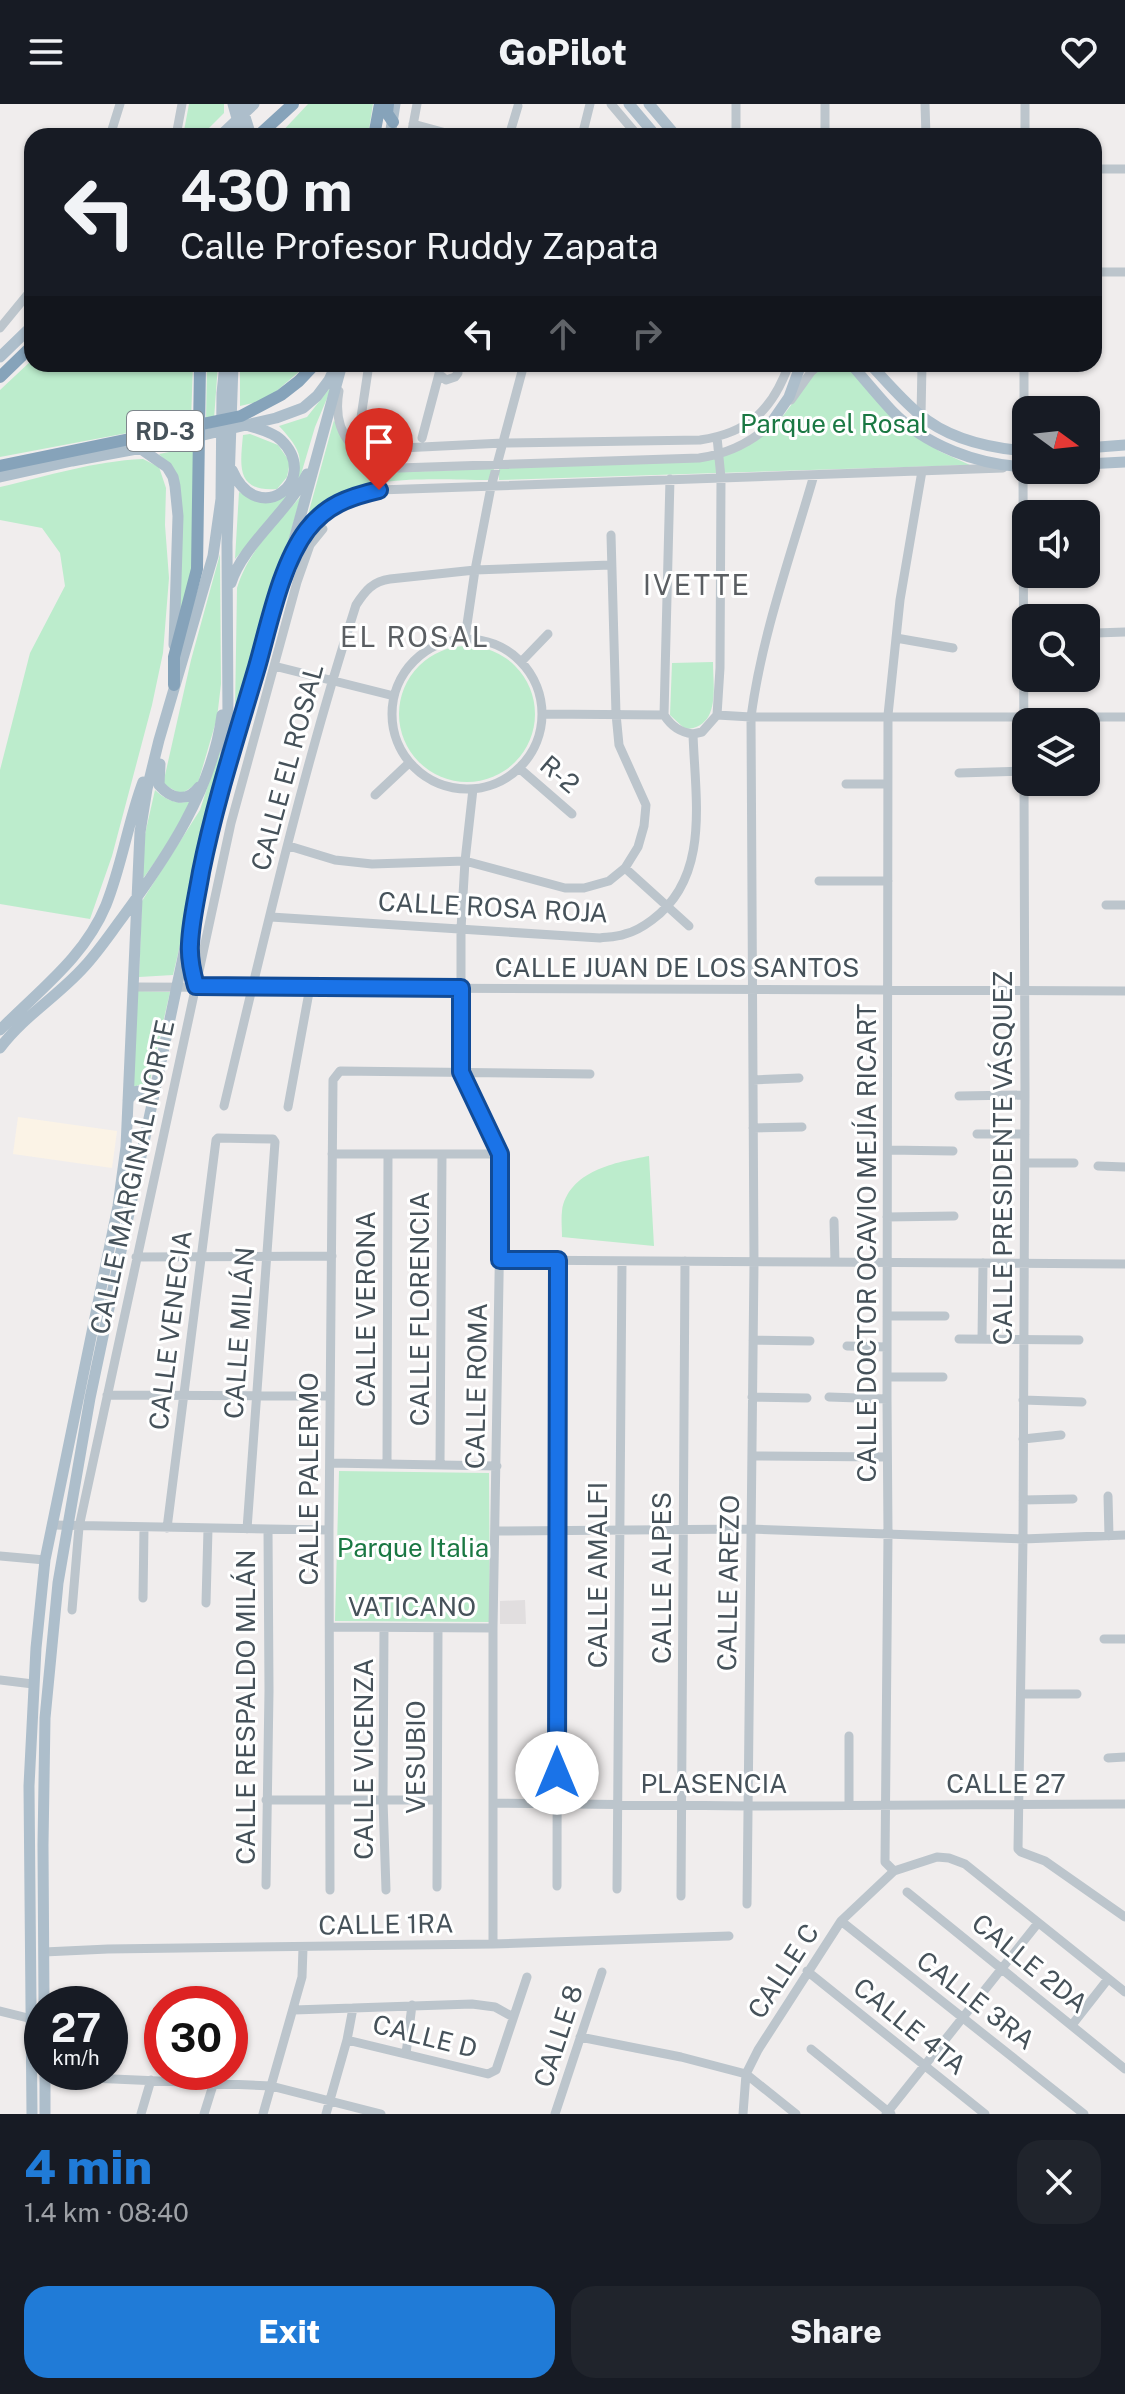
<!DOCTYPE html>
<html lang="en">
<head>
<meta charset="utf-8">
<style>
  body { margin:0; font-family:"Public Sans",sans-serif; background:#20242c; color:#f1f3f6; height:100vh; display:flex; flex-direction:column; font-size:30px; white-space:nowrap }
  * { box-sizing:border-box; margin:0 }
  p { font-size:26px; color:#9ea1a6 }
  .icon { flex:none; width:44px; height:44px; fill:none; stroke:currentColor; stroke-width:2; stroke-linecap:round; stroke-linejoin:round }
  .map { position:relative; height:2010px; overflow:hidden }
  .drawer { display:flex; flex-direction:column; background:#171b24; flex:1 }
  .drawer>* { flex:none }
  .top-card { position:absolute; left:24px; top:24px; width:1078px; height:244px; border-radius:24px; box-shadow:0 2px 6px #0004; background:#171b24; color:#f1f3f6; overflow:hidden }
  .needle { width:52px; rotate:105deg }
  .fabs { position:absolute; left:1012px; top:292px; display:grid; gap:16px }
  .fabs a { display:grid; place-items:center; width:88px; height:88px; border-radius:16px; background:#171b24; box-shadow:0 2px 6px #0004; font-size:40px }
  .speed { position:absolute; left:24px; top:1882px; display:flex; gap:16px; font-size:40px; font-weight:700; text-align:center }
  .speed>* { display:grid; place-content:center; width:104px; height:104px; border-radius:50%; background:#171b24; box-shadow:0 2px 6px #0004; line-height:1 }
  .speed small { font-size:20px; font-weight:400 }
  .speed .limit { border:12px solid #d22; background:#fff; color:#111 }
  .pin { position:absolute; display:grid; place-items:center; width:68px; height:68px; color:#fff; margin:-82px -34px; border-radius:50% 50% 50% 0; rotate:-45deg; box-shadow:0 0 8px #0007 }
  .pin .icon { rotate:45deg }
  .me { position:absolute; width:88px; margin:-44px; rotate:0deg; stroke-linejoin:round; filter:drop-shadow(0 0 6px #0008) }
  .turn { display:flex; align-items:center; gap:28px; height:168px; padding:0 24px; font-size:36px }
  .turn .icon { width:104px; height:104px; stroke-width:2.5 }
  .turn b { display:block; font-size:56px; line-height:68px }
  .lanes { display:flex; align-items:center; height:76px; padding:0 24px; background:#0003; justify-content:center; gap:40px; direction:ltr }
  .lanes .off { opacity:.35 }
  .round { display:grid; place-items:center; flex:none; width:84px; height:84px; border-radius:24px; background:#20242c }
  .overview { display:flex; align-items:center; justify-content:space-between; height:136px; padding:0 24px }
  h1 { font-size:48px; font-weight:800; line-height:60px; color:#207bd7 }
  .button { display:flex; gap:16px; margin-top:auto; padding:16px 24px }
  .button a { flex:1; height:92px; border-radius:24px; background:#207bd7; color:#fff; font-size:32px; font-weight:800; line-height:92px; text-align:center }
  .button a+a { background:#20242c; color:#f1f3f6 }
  header { display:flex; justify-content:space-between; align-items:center; height:104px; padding:0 24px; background:#171b24; font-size:36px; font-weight:800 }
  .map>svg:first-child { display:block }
  .commercial { fill:#fbf3e6 }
  .education { fill:#e1dedf }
  .green { fill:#bceccc }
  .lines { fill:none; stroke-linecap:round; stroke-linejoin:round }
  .minor { stroke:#bcc5cc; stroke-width:9 }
  .major { stroke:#adbecb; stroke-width:11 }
  .highway { stroke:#86a3ba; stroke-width:12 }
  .route-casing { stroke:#114b97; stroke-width:20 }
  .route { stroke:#1a73e8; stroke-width:14 }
  .labels { text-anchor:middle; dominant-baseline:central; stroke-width:6; stroke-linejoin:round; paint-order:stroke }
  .shield { fill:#fff; stroke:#7e868c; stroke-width:2 }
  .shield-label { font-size:24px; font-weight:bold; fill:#46525a }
  .park-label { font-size:26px; fill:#1a7843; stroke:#fff }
  .street-label { font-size:26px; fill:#46525a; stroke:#fff }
  .neighbourhood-label { font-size:28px; letter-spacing:2px; fill:#5a5e62; stroke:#fff }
</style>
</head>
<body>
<header><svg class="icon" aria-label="menu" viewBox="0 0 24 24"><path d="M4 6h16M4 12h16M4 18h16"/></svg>GoPilot<svg class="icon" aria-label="heart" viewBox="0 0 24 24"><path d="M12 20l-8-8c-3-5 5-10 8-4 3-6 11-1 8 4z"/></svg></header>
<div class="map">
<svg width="1125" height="2010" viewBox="0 0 1125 2010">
  <rect width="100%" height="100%" fill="#f0eded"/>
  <path class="commercial" d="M18,1013L117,1027L112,1064L13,1050Z"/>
  <path class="education" d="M525,1496L526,1520H500V1497Z"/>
  <path class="green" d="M189,0H224V9L201,32H183Z
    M308,0H373L368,32H278Z
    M32,256V260H193L191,317L0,353V286Z
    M207,260H218L214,315L206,316Z
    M240,260H308L266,296L240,302Z
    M826,260H846L939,347L970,361L499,376V363L715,355L759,334L783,312L814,270Z
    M333,280L315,323L297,384L235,455L239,388L262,399L278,396C302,363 311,356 279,322L307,313Z
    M334,316C339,327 344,340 353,348C383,377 456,365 495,363L489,376C445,376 380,370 340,391C328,397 317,409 306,418Z
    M250,330L278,341L290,358L287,373L277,385C236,388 240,363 243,331Z
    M194,343V467L184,517L179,503L171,363L159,350Z
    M143,355L159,363L166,384L165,421L169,474L163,549L152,601L112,752L90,815L0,800V666L30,549L65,482L60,449L42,424L0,416V383C48,372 94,357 143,355Z
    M301,392L267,512L235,608L237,484C248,447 277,420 301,392Z
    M220,450L221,580L217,614L198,679L181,690L163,680L191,556Z
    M399 610a68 68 0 1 1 136 0a68 68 0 1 1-136 0Z
    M713,558C713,583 721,624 685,625L670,611L672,559Z
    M222,638L210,712L173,871L139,873L142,797L200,706Z
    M155,686C166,696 176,701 192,697L162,748L142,776L145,730Z
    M137,887L170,888L148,985L138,981L132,986Z
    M649,1052L654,1142L562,1133C562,1125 561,1115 562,1107C568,1067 616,1058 649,1052Z
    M339,1367L489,1369L490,1518L335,1517Z"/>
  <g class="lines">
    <path class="minor" d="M611,0L638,32
      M925,0L926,32
      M413,20L457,32
      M110,32L120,0
      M176,32L182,0
      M411,32L417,0
      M509,32L518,2
      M582,32L590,0
      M736,32V0
      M825,32V0
      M1025,32V0
      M1094,65H1125
      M1094,168H1125
      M0,224L32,185
      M369,260L360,320L364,331L373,338L385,343L402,344L503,339L700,336C749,329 773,305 789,260
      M440,260L439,270L446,276L455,273L458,269L456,260
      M523,263L643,260
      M339,287C331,332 357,356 399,364L699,354C727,350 753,338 774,317
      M791,296L811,268L820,260
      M921,312L922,260
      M422,334L439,270
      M1024,347V260
      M1018,364L1023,363L1025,991L1023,1435L1018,1745L1021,1748L1045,1757L1125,1813
      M670,375L664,611C672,623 680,628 693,630
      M295,446C312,407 340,395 379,386L1003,364
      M1096,529L1125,528
      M465,534L475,466L491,383L524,260
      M896,534L953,544
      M392 610a75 75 0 1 1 150 0a75 75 0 1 1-150 0Z
      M521,558L548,530
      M274,562L394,592
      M542,610L664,611
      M717,611L751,613H1125
      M693,630L702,628L717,611L720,564L721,374L717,333
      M519,664L572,710
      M959,669L1024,667
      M846,680H888
      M473,685L465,757L461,825V968L496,1040L501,1059L493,1524V1840
      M375,691L409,659
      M289,742L335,756L372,760L465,757L565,784H584L609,777L625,764L638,743L644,722L646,701L619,641L616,610L611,431
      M625,764L689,822
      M819,777H888
      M1106,801H1125
      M271,813L600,834C608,833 617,833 625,830C634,828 644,822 652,816C711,773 695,694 693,630
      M133,883L1125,887
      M753,976L799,974
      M959,992L1025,991
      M224,1002C264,834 303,665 356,501C365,487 373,477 390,475L475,466L610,461
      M288,1003L310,883
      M753,1024L802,1023
      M977,1030H1025
      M888,1046L953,1047
      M332,1050H500
      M1025,1059H1074
      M1098,1062L1125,1063
      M887,1113L954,1112
      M834,1117L835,1158
      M136,1153L332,1152
      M500,1156C708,1156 917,1160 1125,1160
      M887,1212H945
      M959,1235L1079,1236
      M982,1235L983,1159
      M753,1236L810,1237
      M847,1242L887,1243
      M887,1273H943
      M107,1291L330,1292
      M752,1293L807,1294
      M829,1293L887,1295
      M1023,1296L1082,1298
      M1023,1335L1061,1331
      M752,1352L887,1353
      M330,1359L497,1362
      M387,1360L388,1050
      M440,1361L442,1050
      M1108,1392L1109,1432
      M1023,1396L1073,1395
      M52,1421L329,1426
      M167,1424L216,1036L218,1034L273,1035L275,1038L247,1425
      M496,1427L751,1425L1023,1435L1125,1431
      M0,1452L45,1456
      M143,1494L144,1424
      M206,1499L208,1425
      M72,1506L79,1423L231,719L297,478L310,441L323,425
      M330,1523L493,1524
      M384,1524L383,1696L386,1786
      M1104,1535H1125
      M0,1576L33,1580
      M1021,1590H1077
      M849,1632V1701
      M1108,1654L1125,1653
      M266,1696H437
      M493,1699L748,1702L1125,1700
      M894,1767L885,1758L888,1430L887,1295L888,611L900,496L922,367
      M266,1781L269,1587L268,1425
      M557,1782L558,1156
      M437,1783L438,1524
      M617,1785L622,1157
      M330,1786L329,1426L333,976L340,967L590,970
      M907,1788L1125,1965
      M681,1792L685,1157
      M747,1800L754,1159L751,613C762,530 791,451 814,371
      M841,1817L1084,2010
      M44,1848L108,1845L493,1840L729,1832
      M807,1867L985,2010
      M294,1906L472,1900L495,1903L513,1913
      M0,1907L32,1915
      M1072,1921L1108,1875
      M580,1933L681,1953L746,1970L796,2010
      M347,1936L488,1970L496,1966L527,1873
      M811,1945L891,2010
      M406,1950L412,1901
      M45,1972L271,1982L381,2010
      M141,2010L151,1976
      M204,2010L214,1978
      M263,2010L302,1873L303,1844
      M326,2010L347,1936L353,1904
      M555,2010L602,1868
      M743,2010L746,1970L758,1946L841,1817L894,1767L937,1753L949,1754L965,1760L1125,1888
      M886,2010L1038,1819"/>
    <path class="major" d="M233,0L242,32
      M241,0L251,32
      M629,0L656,32
      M649,0L676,32
      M220,32L254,0
      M390,32L395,0
      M0,253L32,222
      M851,260C865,276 878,292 892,307C926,342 978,361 1026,363
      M870,260C886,277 901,295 919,310C948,335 989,344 1026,347
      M769,322L789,293L801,260
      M1086,344L1125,341
      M141,345L167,363L173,373L175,382L178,412L174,541
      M1086,360L1125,358
      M232,366C258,426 322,376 281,336C273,328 258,325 247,321
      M0,373L72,357L174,338L276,314L303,304L317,292L329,276L336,261
      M231,479C242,442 287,409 307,370
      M231,651L291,447L342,260
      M160,660L159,681C171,695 187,699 199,683
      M190,847L191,867L196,882
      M0,926C39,886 84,854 106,801C122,761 128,718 143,678
      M0,944C24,912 58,892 84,863C98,848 110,830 122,814C166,754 212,687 222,611
      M128,996L134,988C145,985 147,989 153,997
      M44,1900L43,1741L45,1614L58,1479L90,1294L205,749L224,674L228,620L227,438L233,260
      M32,2010L29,1682L36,1544L45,1456L118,1102L126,1043L140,728L147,685L159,636L213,452L221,395L222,289L225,260
      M45,2010V1968"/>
    <path class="highway" d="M388,0L387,9L393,18
      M258,32L293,0
      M374,32L380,0
      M0,273L32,242
      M0,362L241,312L281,291L299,277L315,260
      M174,581V553L197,465L200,260"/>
  </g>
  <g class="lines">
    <g class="route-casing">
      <path id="route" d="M379,386C349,393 326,401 307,426C281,460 269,521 257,563C237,631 215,698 201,768C197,792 191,816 190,840C189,855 192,868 196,882L461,884V968L500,1050V1156H558L557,1669"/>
    </g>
    <use href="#route" class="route"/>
  </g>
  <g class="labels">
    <rect class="shield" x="127" y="307" width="76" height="40" rx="6"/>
    <g class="shield-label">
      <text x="165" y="327">RD-3</text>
    </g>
    <g class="park-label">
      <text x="834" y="319">Parque el Rosal</text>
      <text x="413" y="1443">Parque Italia</text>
    </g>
    <g class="street-label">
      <text transform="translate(287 663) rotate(-75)">CALLE EL ROSAL</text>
      <text transform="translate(560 670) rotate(40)">R-2</text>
      <text transform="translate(493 803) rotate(3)">CALLE ROSA ROJA</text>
      <text x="677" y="863">CALLE JUAN DE LOS SANTOS</text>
      <text transform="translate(1002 1054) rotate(-90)">CALLE PRESIDENTE VÁSQUEZ</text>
      <text transform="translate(132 1073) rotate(-78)">CALLE MARGINAL NORTE</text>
      <text transform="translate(866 1139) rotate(-90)">CALLE DOCTOR OCAVIO MEJÍA RICART</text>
      <text transform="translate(365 1205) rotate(-90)">CALLE VERONA</text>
      <text transform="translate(419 1205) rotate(-90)">CALLE FLORENCIA</text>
      <text transform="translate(170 1226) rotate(-83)">CALLE VENECIA</text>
      <text transform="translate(239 1229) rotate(-86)">CALLE MILÁN</text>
      <text transform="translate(476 1282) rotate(-89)">CALLE ROMA</text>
      <text transform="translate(308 1375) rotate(-90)">CALLE PALERMO</text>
      <text transform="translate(597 1471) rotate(-90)">CALLE AMALFI</text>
      <text transform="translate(661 1474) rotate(-90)">CALLE ALPES</text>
      <text transform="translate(728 1479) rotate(-89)">CALLE AREZO</text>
      <text x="412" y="1502">VATICANO</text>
      <text transform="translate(245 1603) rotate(-90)">CALLE RESPALDO MILÁN</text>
      <text transform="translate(415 1653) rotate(-90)">VESUBIO</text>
      <text transform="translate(363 1655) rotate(-90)">CALLE VICENZA</text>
      <text x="714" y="1679">PLASENCIA</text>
      <text x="1006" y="1679">CALLE 27</text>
      <text transform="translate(386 1820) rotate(-1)">CALLE 1RA</text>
      <text transform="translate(1030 1859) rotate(39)">CALLE 2DA</text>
      <text transform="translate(783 1867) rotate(-57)">CALLE C</text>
      <text transform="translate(976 1896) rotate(38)">CALLE 3RA</text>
      <text transform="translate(910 1922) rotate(39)">CALLE 4TA</text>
      <text transform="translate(425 1932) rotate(14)">CALLE D</text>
      <text transform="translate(558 1932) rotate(-72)">CALLE 8</text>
    </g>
    <g class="neighbourhood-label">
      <text x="697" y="480">IVETTE</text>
      <text x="415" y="532">EL ROSAL</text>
    </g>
  </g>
</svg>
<div class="fabs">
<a><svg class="needle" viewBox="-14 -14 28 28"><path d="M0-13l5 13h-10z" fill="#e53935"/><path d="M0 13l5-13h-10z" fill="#9ea1a6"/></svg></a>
<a><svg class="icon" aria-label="sound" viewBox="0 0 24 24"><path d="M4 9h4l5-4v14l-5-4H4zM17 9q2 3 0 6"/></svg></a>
<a><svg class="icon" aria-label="search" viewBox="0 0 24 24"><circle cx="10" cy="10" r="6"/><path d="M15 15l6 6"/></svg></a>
<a><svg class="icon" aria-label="layers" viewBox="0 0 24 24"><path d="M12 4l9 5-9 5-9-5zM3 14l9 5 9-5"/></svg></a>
</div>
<div class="speed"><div>27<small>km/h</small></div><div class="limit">30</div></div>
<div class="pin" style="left:379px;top:386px;background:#d93025"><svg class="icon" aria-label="arrive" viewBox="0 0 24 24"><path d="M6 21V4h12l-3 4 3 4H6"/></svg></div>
<svg class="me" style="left:557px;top:1669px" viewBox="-20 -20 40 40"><circle r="19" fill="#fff"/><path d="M0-13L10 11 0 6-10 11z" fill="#1a73e8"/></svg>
<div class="top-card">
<div class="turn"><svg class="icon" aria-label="left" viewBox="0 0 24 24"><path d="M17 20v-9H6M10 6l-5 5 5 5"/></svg><div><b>430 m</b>Calle Profesor Ruddy Zapata</div></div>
<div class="lanes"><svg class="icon" aria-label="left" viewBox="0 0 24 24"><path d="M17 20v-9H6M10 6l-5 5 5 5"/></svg><svg class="icon off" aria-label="ahead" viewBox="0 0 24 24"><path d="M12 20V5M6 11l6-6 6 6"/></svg><svg class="icon off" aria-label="right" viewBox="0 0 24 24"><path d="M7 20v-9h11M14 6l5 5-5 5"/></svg></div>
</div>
</div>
<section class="drawer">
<div class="overview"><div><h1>4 min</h1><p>1.4 km · 08:40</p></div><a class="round"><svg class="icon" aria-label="close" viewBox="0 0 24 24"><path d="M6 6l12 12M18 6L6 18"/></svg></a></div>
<div class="button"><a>Exit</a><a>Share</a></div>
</section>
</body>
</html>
